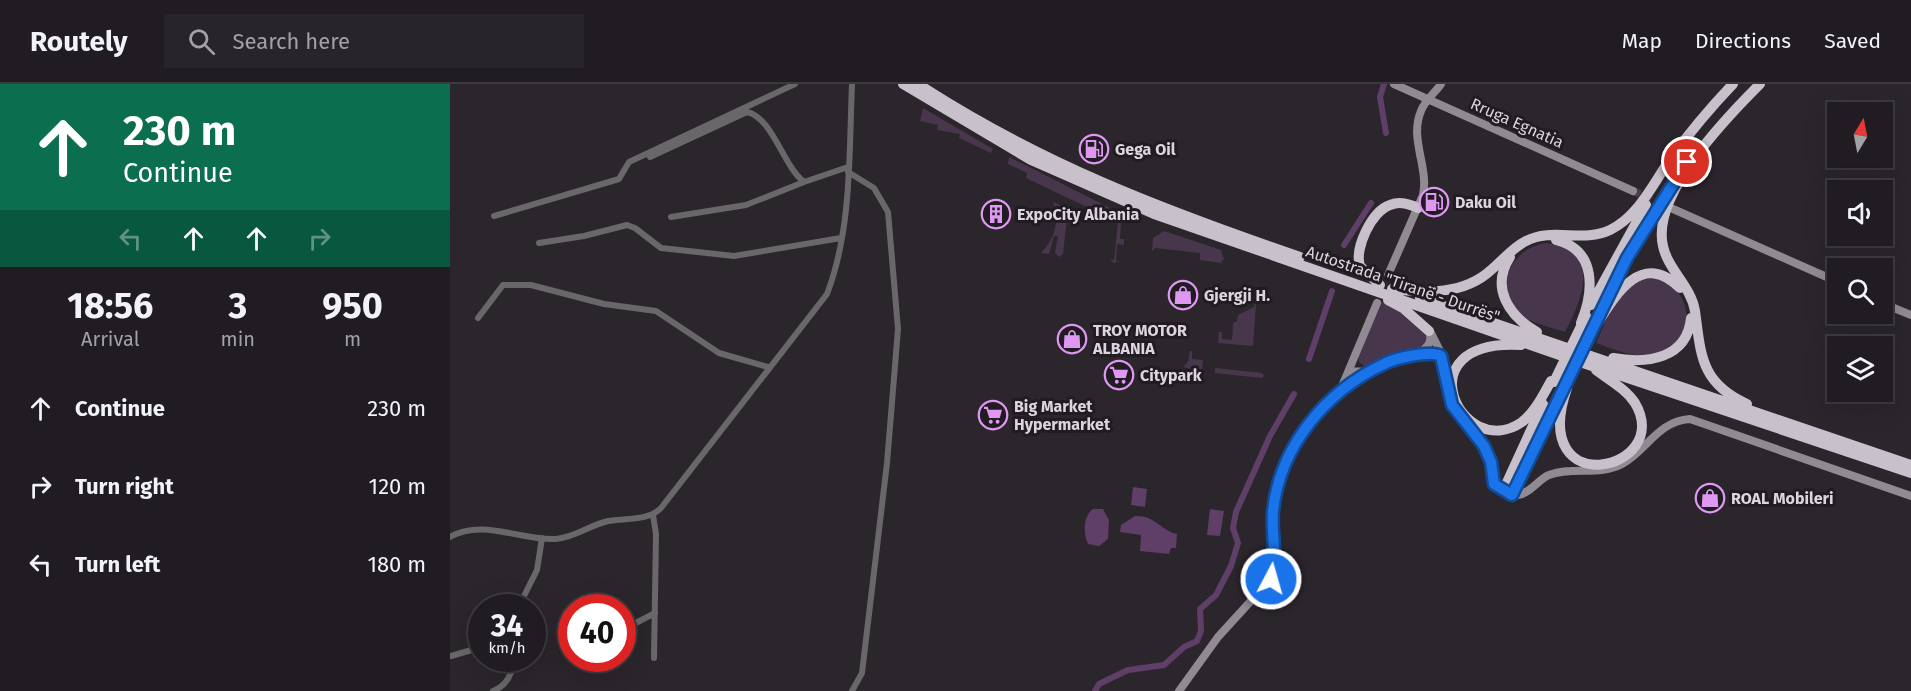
<!DOCTYPE html>
<html lang="en">
<head>
<meta charset="utf-8">
<style>
  body { margin:0; font-family:"Fira Sans",sans-serif; background:#28252a; color:#f1f3f6; height:100vh; display:flex; flex-direction:column; font-size:22px; white-space:nowrap }
  * { box-sizing:border-box; margin:0 }
  p { font-size:20px; color:#a2a1a5 }
  .icon { flex:none; width:33px; height:33px; fill:none; stroke:currentColor; stroke-width:2; stroke-linecap:round; stroke-linejoin:round }
  .map { position:relative; flex:1; overflow:hidden }
  .sheet { display:flex; flex-direction:column; background:#201c21; width:450px }
  .sheet>* { flex:none }
  .hud { background:#0b6e4f; color:#fff; overflow:hidden }
  .needle { width:39px; rotate:10deg }
  .tools { position:absolute; left:1377px; top:18px; display:grid; gap:12px }
  .tools a { display:grid; place-items:center; width:66px; height:66px; border-radius:0px; background:#201c21; box-shadow:0 6px 24px #0002,0 0 0 2px #3d3a3f; font-size:30px }
  .speed { position:absolute; left:18px; top:510px; display:flex; gap:12px; font-size:30px; font-weight:700; text-align:center }
  .speed>* { display:grid; place-content:center; width:78px; height:78px; border-radius:50%; background:#201c21; box-shadow:0 6px 24px #0002,0 0 0 2px #3d3a3f; line-height:1 }
  .speed small { font-size:15px; font-weight:400 }
  .speed .limit { border:9px solid #d22; background:#fff; color:#111 }
  .pin { position:absolute; display:grid; place-items:center; width:51px; height:51px; color:#fff; margin:-26px; border:3px solid #fff; border-radius:50%; box-shadow:0 2px 6px #0007 }
  .me { position:absolute; width:66px; margin:-33px; rotate:6deg; stroke-linejoin:round; filter:drop-shadow(0 0 4px #0008) }
  .turn { display:flex; align-items:center; gap:21px; height:126px; padding:0 24px; font-size:27px }
  .turn .icon { width:78px; height:78px; stroke-width:2.5 }
  .turn b { display:block; font-size:42px; line-height:51px }
  .lanes { display:flex; align-items:center; height:57px; padding:0 24px; background:#0003; justify-content:center; gap:30px; direction:ltr }
  .lanes .off { opacity:.35 }
  .eta { display:flex; justify-content:space-evenly; align-items:center; height:102px; text-align:center }
  .eta b { font-size:36px; font-weight:700; line-height:42px }
  ul { padding:0; list-style:none }
  li { display:flex; align-items:center; gap:18px; height:78px; padding:0 24px }
  li div { flex:1 }
  li b { display:block; font-size:22px }
  li em { font-style:normal }
  header { display:flex; align-items:center; gap:36px; box-sizing:border-box; height:84px; padding:0 30px; background:#201c21; border-bottom:2px solid #3d3a3f }
  header strong { font-size:28px }
  nav { display:flex; gap:33px; margin-inline-start:auto; font-size:21px }
  .search { width:420px; height:54px; background:#28252a; display:flex; align-items:center; gap:15px; box-sizing:border-box; padding:0 21px; border-radius:0px; color:#a2a1a5; font-size:22px }
  main { display:flex; flex:1; min-height:0 }
  .map>svg:first-child { display:block }
  .green { fill:#48364d }
  .water { fill:#5f3f67 }
  .lines { fill:none; stroke-linecap:round; stroke-linejoin:round }
  .canal { stroke:#5f3f67; stroke-width:6 }
  .secondary-tunnel { stroke:#454046; stroke-width:8; stroke-dasharray:8 4; stroke-linecap:butt }
  .street { stroke:#6a676b; stroke-width:6 }
  .secondary { stroke:#908b92; stroke-width:8 }
  .highway { stroke:#c8c1cb; stroke-width:10 }
  .highway-bridge { stroke:#c8c1cb; stroke-width:10 }
  .route-casing { stroke:#114b97; stroke-width:15 }
  .route { stroke:#1a73e8; stroke-width:10 }
  .labels { text-anchor:middle; dominant-baseline:central; stroke-width:6; stroke-linejoin:round; paint-order:stroke }
  .street-label { font-size:16px; fill:#dad6db; stroke:#211b22 }
  .poi-label { font-size:16px; font-weight:bold; fill:#dad6db; stroke:#211b22; text-anchor:start }
</style>
</head>
<body>
<header>
<strong>Routely</strong>
<div class="search"><svg class="icon" aria-label="search" viewBox="0 0 24 24"><circle cx="10" cy="10" r="6"/><path d="M15 15l6 6"/></svg>Search here</div>
<nav><a>Map</a><a>Directions</a><a>Saved</a></nav>
</header>
<main>
<section class="sheet">
<div class="hud">
<div class="turn"><svg class="icon" aria-label="ahead" viewBox="0 0 24 24"><path d="M12 20V5M6 11l6-6 6 6"/></svg><div><b>230 m</b>Continue</div></div>
<div class="lanes"><svg class="icon off" aria-label="left" viewBox="0 0 24 24"><path d="M17 20v-9H6M10 6l-5 5 5 5"/></svg><svg class="icon" aria-label="ahead" viewBox="0 0 24 24"><path d="M12 20V5M6 11l6-6 6 6"/></svg><svg class="icon" aria-label="ahead" viewBox="0 0 24 24"><path d="M12 20V5M6 11l6-6 6 6"/></svg><svg class="icon off" aria-label="right" viewBox="0 0 24 24"><path d="M7 20v-9h11M14 6l5 5-5 5"/></svg></div>
</div>
<div class="eta">
<div><b>18:56</b><p>Arrival</p></div>
<div><b>3</b><p>min</p></div>
<div><b>950</b><p>m</p></div>
</div>
<ul>
<li><svg class="icon" aria-label="ahead" viewBox="0 0 24 24"><path d="M12 20V5M6 11l6-6 6 6"/></svg><div><b>Continue</b></div><em>230 m</em></li>
<li><svg class="icon" aria-label="right" viewBox="0 0 24 24"><path d="M7 20v-9h11M14 6l5 5-5 5"/></svg><div><b>Turn right</b></div><em>120 m</em></li>
<li><svg class="icon" aria-label="left" viewBox="0 0 24 24"><path d="M17 20v-9H6M10 6l-5 5 5 5"/></svg><div><b>Turn left</b></div><em>180 m</em></li>
</ul>
</section>
<div class="map">
<svg width="1461" height="607" viewBox="0 0 1461 607">
  <rect width="100%" height="100%" fill="#2b252c"/>
  <path class="green" d="M473,24L543,65L541,69L509,54L510,50L487,46L488,41L470,37Z
    M559,73L674,131V139H671L670,155H674V161L667,160L666,177H670L664,179L660,176H664L668,138L576,94L577,89L558,80Z
    M603,118L618,125L613,170L609,173L605,169L608,152H604L599,170L591,169C605,155 610,136 603,118Z
    M714,147L771,166L774,175L771,179L750,176V169L705,164L702,168L703,154Z
    M1095,159C1153,164 1133,214 1115,248C1101,243 1079,240 1068,228C1043,201 1062,165 1095,159Z
    M808,192L803,262L768,259L769,248H772V255L782,256L783,239L787,237L788,231L804,223Z
    M1203,194C1248,203 1247,264 1204,271C1185,275 1164,265 1146,259C1159,231 1169,197 1203,194Z
    M931,218L946,224L978,251L975,261L962,269L914,282L909,278L908,272Z
    M740,267H742V275L753,276L752,288L743,293L740,292L741,285L733,283L738,278Z
    M765,284L812,289L814,292L812,294L765,289Z"/>
  <path class="water" d="M683,403L697,405L695,423L681,421Z
    M643,425H653L659,436L658,455L649,462L638,460C633,449 633,432 643,425Z
    M760,425L774,427L770,452L757,451Z
    M685,432C705,431 710,446 727,450L726,464H721L719,470L690,467L691,451L670,448L671,441Z"/>
  <g class="lines">
    <path class="canal" d="M934,0L930,13L936,49
      M894,161L921,119
      M859,275L882,207
      M645,607L649,600L678,586L714,581L734,563L747,557L751,547L750,525L766,511L781,482L788,459L783,444L786,428L820,352L844,310"/>
    <path class="secondary-tunnel" d="M1183,107L1215,121"/>
    <path class="street" d="M200,73L297,28C323,34 333,82 354,98L398,83
      M398,88L424,104L438,128L448,245L437,379L412,589L402,607
      M44,132L169,95L179,78L345,0
      M221,133L296,121L354,98
      M89,159L134,152L177,141L185,144L211,164L284,172L391,154
      M28,234L53,201H81L154,220L206,227L269,269L318,283
      M203,431L206,450L204,574
      M0,453C33,434 71,457 106,455C124,454 140,441 158,437C175,434 199,437 211,424L377,210C402,145 399,69 402,0
      M68,524L87,486L92,454
      M176,544L205,529
      M1,572L32,563
      M43,607C58,601 63,589 63,574"/>
    <path class="secondary" d="M944,0L1183,107
      M1223,125L1388,198
      M938,191L973,111C979,83 959,55 971,27C975,16 985,9 991,0
      M1432,219L1461,231
      M981,249L994,275
      M965,271C975,266 984,259 979,247
      M899,287L919,288L948,274L983,270L991,272L1002,321L1034,362L1041,378L1044,400C1049,406 1060,412 1068,411C1079,410 1089,395 1099,391C1122,382 1150,392 1172,380C1197,366 1208,337 1240,335L1461,412
      M729,607L768,553L821,495L824,477L823,426L835,378L850,350L890,307L927,219"/>
    <path class="highway" d="M453,0L581,76L704,130L1121,275L1461,389
      M468,0C591,80 713,126 850,173
      M1106,156C1147,166 1144,207 1131,239
      M1060,173C1040,204 1059,232 1087,248
      M930,201L910,182C904,164 922,127 940,121C950,117 959,120 968,124
      M942,205C976,209 1014,211 1041,186C1053,176 1062,164 1076,157C1102,143 1133,159 1160,146C1189,132 1204,98 1221,74C1240,48 1261,23 1283,0
      M970,214L1461,381
      M1156,214L1215,110
      M938,216L953,224L979,247
      M1141,221L1196,121
      M1144,245C1163,215 1190,164 1230,204
      M1071,261C951,254 1012,380 1072,338C1085,328 1093,311 1101,297
      M1163,274C1197,280 1237,275 1241,234
      M1117,304C1077,420 1225,387 1185,319C1176,305 1159,296 1146,286
      M1297,320C1250,299 1251,270 1245,227C1241,202 1218,186 1213,162C1201,111 1276,34 1310,0
      M1053,407L1093,320
      M1062,411L1108,314"/>
    <path class="highway-bridge" d="M1104,298L1136,232
      M1113,303L1146,236"/>
  </g>
  <g class="lines">
    <g class="route-casing">
      <path id="route" d="M821,495C828,473 821,450 823,427C830,362 876,307 934,280C945,274 981,266 991,272L1002,321L1034,362L1041,378L1044,400L1062,411L1177,174L1237,78"/>
    </g>
    <use href="#route" class="route"/>
  </g>
  <defs>
    <g id="fuel-ring" transform="scale(1.5)"><circle r="9.5" fill="#211b22" stroke="#de98f2" stroke-width="1.5"/><path d="M-5.5-6h7V0h2V4h1.3V-2.5L3-4.5l.8-.8L6-3V5H2.5V1h-1V6h-7ZM-4.2-4.7v3.2H.2V-4.7Z" fill="#de98f2"/></g>
    <g id="building-ring" transform="scale(1.5)"><circle r="9.5" fill="#211b22" stroke="#de98f2" stroke-width="1.5"/><path d="M-4-6H4V6H1V3H-1V6H-4ZM-2.5-4.3h1.7v1.8h-1.7ZM.8-4.3h1.7v1.8H.8ZM-2.5-1h1.7V.8h-1.7ZM.8-1h1.7V.8H.8Z" fill="#de98f2"/></g>
    <g id="shop-ring" transform="scale(1.5)"><circle r="9.5" fill="#211b22" stroke="#de98f2" stroke-width="1.5"/><path d="M-5-2.5h2.3a2.7 3.5 0 0 1 5.4 0H5L5.5 6h-11ZM-1.5-2.5h3a1.5 2.3 0 0 0-3 0Z" fill="#de98f2"/></g>
    <g id="supermarket-ring" transform="scale(1.5)"><circle r="9.5" fill="#211b22" stroke="#de98f2" stroke-width="1.5"/><path d="M-6-5.5h2.5l.6 2H6L4.5 2H-2.5L-4.4-4H-6ZM-1.5 3.2a1.3 1.3 0 1 0 .1 0ZM3 3.2a1.3 1.3 0 1 0 .1 0Z" fill="#de98f2"/></g>
  </defs>
  <g fill-rule="evenodd">
    <use href="#fuel-ring" x="644" y="65"/>
    <use href="#fuel-ring" x="984" y="118"/>
    <use href="#building-ring" x="546" y="130"/>
    <use href="#shop-ring" x="733" y="211"/>
    <use href="#shop-ring" x="622" y="255"/>
    <use href="#supermarket-ring" x="669" y="291"/>
    <use href="#supermarket-ring" x="543" y="331"/>
    <use href="#shop-ring" x="1260" y="414"/>
  </g>
  <g class="labels">
    <g class="street-label">
      <text transform="translate(1067 39) rotate(24)">Rruga Egnatia</text>
      <text transform="translate(953 200) rotate(19)">Autostrada "Tiranë - Durrës"</text>
    </g>
    <g class="poi-label">
      <text x="665" y="65">Gega Oil</text>
      <text x="1005" y="118">Daku Oil</text>
      <text x="567" y="130">ExpoCity Albania</text>
      <text x="754" y="211">Gjergji H.</text>
      <text x="643" y="246">TROY MOTOR<tspan x="643" dy="18">ALBANIA</tspan></text>
      <text x="690" y="291">Citypark</text>
      <text x="564" y="322">Big Market<tspan x="564" dy="18">Hypermarket</tspan></text>
      <text x="1281" y="414">ROAL Mobileri</text>
    </g>
  </g>
</svg>
<div class="tools">
<a><svg class="needle" viewBox="-14 -14 28 28"><path d="M0-13l5 13h-10z" fill="#e53935"/><path d="M0 13l5-13h-10z" fill="#a2a1a5"/></svg></a>
<a><svg class="icon" aria-label="sound" viewBox="0 0 24 24"><path d="M4 9h4l5-4v14l-5-4H4zM17 9q2 3 0 6"/></svg></a>
<a><svg class="icon" aria-label="search" viewBox="0 0 24 24"><circle cx="10" cy="10" r="6"/><path d="M15 15l6 6"/></svg></a>
<a><svg class="icon" aria-label="layers" viewBox="0 0 24 24"><path d="M12 4l9 5-9 5-9-5zM3 14l9 5 9-5"/></svg></a>
</div>
<div class="speed"><div>34<small>km/h</small></div><div class="limit">40</div></div>
<div class="pin" style="left:1237px;top:78px;background:#d93025"><svg class="icon" aria-label="arrive" viewBox="0 0 24 24"><path d="M6 21V4h12l-3 4 3 4H6"/></svg></div>
<svg class="me" style="left:821px;top:495px" viewBox="-20 -20 40 40"><circle r="17" fill="#1a73e8" stroke="#fff" stroke-width="3"/><path d="M0-11L8 9 0 5-8 9z" fill="#fff"/></svg>
</div>
</main>
</body>
</html>
